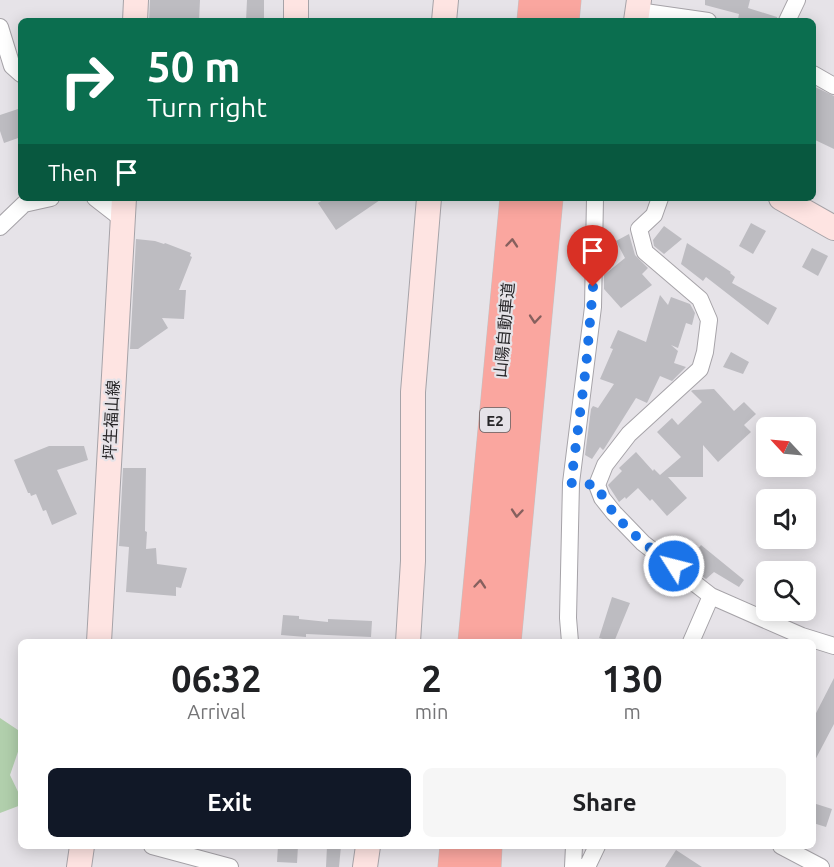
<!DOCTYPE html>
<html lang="en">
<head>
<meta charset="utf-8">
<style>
  body { margin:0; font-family:Ubuntu,"Noto Sans JP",sans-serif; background:#f6f6f6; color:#202124; height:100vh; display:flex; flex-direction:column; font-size:22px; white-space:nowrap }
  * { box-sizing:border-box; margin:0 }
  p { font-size:20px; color:#757577 }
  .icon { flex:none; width:33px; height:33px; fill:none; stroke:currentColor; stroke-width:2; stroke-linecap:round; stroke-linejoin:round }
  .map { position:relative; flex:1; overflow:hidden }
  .drawer { position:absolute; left:18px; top:639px; width:798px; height:210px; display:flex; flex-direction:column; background:#fff; border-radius:9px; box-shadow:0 3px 15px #0003 }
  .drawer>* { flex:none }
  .hud { position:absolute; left:18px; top:18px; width:798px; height:183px; border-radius:9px; box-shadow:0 3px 15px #0003; background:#0b6e4f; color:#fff; overflow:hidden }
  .needle { width:39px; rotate:296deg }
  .buttons { position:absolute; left:756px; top:417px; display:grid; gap:12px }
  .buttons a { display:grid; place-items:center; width:60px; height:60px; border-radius:9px; background:#fff; box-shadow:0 3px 15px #0003; font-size:30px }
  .pin { position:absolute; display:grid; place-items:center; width:51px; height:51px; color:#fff; margin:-62px -26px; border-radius:50% 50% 50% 0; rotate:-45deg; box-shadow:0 0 6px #0007 }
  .pin .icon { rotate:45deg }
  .me { position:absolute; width:66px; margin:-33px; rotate:306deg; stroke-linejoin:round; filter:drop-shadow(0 0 4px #0008) }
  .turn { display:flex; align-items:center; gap:21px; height:126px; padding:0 30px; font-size:27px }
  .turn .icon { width:78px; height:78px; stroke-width:2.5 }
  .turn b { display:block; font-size:42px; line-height:51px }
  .then { display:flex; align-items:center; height:57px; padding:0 30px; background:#0003; gap:12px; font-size:22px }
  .eta { display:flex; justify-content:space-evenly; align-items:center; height:102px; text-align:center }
  .eta b { font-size:36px; font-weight:600; line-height:42px }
  .action { display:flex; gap:12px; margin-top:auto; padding:12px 30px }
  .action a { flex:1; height:69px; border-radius:9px; background:#111827; color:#fff; font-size:24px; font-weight:600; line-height:69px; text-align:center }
  .action a+a { background:#f6f6f6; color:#202124 }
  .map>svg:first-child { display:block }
  .green { fill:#b1cfac }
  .building { fill:#bdbcc1 }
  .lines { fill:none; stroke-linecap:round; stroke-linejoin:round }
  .street-casing { stroke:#a6a3a8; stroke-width:18 }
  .secondary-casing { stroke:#a6a3a8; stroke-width:26 }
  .highway-casing { stroke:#c3c2c3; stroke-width:33 }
  .street { stroke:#fff; stroke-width:16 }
  .secondary { stroke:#fee4e2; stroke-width:24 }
  .highway { stroke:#faa69f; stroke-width:32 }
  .oneway { stroke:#86605e }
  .route { stroke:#1a73e8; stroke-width:10; stroke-dasharray:0 18 }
  .labels { text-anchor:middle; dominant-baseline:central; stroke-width:4.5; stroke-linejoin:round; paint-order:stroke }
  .shield { fill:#e6e3e8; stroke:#605f62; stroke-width:1.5 }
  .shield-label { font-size:15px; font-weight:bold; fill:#272628 }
  .street-label { font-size:16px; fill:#272628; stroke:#e6e3e8 }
</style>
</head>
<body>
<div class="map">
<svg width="834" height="867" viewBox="0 0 834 867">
  <rect width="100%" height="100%" fill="#e6e3e8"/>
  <path class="green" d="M0,718L21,732V743L10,775L21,798V805L0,813Z"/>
  <path class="building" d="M150,0H200L199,21H149Z
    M247,0H264V21H246Z
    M705,0H750L748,8L777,17V21H746L738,19L739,14L705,5Z
    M813,86L834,96V149L813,139Z
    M21,108V137L4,143L0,131V115Z
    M326,198H383L336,230L318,203Z
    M751,223L766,231L753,254L739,246Z
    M664,226L682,239L664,254L654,246L653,240Z
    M629,234L635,255L648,268L642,274L652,285L621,308L604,289V275L625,258L616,241Z
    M136,239L155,241L164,244L165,243L191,253L190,256L192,257L179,290H186L184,319L162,318L168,328L138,349H130Z
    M687,243L731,272L730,273L735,277L732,283L777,308L768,325L706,277L703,281L681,264Z
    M812,248L828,256L818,276L802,267Z
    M660,295L668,305L671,297L690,304L695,313L692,325L686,323L678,348L671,345L678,351L674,363L686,367L672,381L660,376L647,403L636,398L604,449L603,450L600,447L592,459L585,455L591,409L593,406L598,408L614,384L600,379L613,349L610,348L618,330L646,342Z
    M731,352L749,362L743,374L723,367Z
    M714,389L734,411L744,402L756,414L744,425L751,432L718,462L703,445V477H668L687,498L667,516L652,499L650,501L638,488L626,499L625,497L619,502L608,485L622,471L619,468L636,452L653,471L654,469L660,475L681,457L657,432L672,418L678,425L702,402L691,391L693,390Z
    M49,446H84L88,460L57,470L77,514L52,525L46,510L43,511L36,494L31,496L30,493H28L14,460Z
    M123,468H146L145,531L147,532L146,549L156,548L157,564L187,568L181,588L176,587V596L126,592L129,547L119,546Z
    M701,545L744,580L739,587L714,572L706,579L686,564Z
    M612,597L630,603L614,642L599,638Z
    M283,615L299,616V619L328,622V619L372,621L371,637L306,634V637L281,635Z
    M834,678V724L813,764V719Z
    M813,803L832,809L826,827L813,823Z
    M278,846H298L297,863L277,862Z
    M327,846H341L339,867H326Z
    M676,850L702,867H665Z"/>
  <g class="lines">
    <g class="street-casing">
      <path id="street" d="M638,11L708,21
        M787,21L797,0
        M0,27L12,66L21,74
        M813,74L834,86
        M95,198L122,219
        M660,198L654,215L639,229L645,252L700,299L709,320L705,352L700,369L629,434L605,465L597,485L602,498L614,513L643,543L711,596L802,636L834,646
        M0,227L24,204L51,198
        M570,642L568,618L571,483L593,307L595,198
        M691,642L711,596
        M152,846L230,867
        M781,846L821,867
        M573,867H587L597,846
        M573,867L574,846"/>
    </g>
    <g class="secondary-casing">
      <path id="secondary" d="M135,21L136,0
        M296,21V0
        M444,21L446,0
        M636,21L639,0
        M781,198L834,228
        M99,642L124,198
        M408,642L413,561V392L429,198
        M79,867L82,846
        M365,867L368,846"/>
    </g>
    <g class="highway-casing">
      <path id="highway" d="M533,21L535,0
        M563,21L565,0
        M474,642L516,198
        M505,642L547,198
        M454,867L456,846
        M485,867L486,846"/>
    </g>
    <use href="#street" class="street"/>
    <use href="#secondary" class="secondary"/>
    <use href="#highway" class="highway"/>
  </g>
  <defs><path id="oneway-chevron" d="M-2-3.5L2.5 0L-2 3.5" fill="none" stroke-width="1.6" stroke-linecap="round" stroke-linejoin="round" transform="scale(1.5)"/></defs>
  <g class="oneway">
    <use href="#oneway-chevron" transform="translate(512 243) rotate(-85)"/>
    <use href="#oneway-chevron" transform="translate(535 319) rotate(95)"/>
    <use href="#oneway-chevron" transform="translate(517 513) rotate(95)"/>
    <use href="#oneway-chevron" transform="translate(480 584) rotate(-85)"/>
  </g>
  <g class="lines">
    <path class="route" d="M593,287L586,367L571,483L597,485C612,520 644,544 674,566"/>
  </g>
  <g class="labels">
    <rect class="shield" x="480" y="408" width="30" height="24" rx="4.5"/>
    <g class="shield-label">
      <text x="495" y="420">E2</text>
    </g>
    <g class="street-label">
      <text transform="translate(504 330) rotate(-85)">山陽自動車道</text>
      <text transform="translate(111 420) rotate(-87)">坪生福山線</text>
    </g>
  </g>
</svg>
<div class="buttons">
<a><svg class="needle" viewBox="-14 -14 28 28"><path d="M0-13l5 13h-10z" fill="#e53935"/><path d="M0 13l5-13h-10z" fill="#757577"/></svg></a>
<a><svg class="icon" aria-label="sound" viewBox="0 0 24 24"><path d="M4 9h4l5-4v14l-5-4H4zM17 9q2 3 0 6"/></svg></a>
<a><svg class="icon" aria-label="search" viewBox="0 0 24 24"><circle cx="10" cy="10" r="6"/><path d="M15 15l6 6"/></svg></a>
</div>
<div class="pin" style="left:593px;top:287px;background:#d93025"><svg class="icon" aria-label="arrive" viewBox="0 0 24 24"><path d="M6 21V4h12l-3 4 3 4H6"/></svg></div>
<svg class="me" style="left:674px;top:566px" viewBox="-20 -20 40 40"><circle r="17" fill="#1a73e8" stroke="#fff" stroke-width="3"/><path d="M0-11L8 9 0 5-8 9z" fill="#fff"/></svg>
<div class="hud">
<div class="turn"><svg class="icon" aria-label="right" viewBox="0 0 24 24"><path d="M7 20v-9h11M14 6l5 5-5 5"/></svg><div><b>50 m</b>Turn right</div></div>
<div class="then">Then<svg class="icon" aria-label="arrive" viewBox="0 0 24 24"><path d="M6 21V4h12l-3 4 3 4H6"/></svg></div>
</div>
<section class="drawer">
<div class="eta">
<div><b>06:32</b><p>Arrival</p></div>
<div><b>2</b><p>min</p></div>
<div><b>130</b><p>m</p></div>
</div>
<div class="action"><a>Exit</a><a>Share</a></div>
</section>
</div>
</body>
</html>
